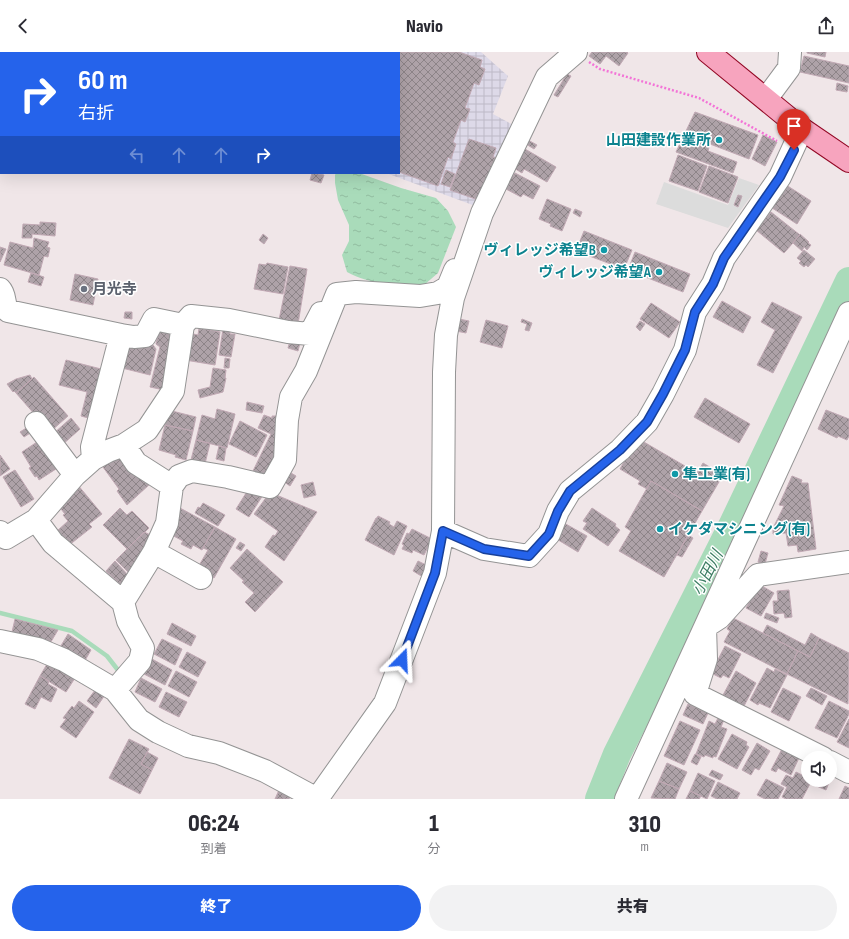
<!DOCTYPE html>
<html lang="ja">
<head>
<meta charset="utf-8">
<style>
  body { margin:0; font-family:"Sofia Sans Condensed","Noto Sans JP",sans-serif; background:#f2f2f3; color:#2b2b33; height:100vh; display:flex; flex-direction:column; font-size:15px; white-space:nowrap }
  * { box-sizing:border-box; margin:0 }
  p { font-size:13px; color:#7c7c81 }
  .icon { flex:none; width:22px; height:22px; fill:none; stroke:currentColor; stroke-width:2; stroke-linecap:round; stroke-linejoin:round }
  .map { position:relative; height:747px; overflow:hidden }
  .panel { display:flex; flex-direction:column; background:#fff; flex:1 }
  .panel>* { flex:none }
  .top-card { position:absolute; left:0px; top:0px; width:400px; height:122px; box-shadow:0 4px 16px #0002; background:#2563eb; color:#fff; overflow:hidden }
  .buttons { position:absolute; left:801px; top:699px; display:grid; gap:8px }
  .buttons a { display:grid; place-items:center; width:36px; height:36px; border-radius:50%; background:#fff; box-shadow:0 4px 16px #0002; font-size:20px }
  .pin { position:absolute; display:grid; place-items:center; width:34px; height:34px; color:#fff; margin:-41px -17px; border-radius:50% 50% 50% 0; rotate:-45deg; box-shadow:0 0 4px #0007 }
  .pin .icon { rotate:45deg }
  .me { position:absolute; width:44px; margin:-22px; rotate:21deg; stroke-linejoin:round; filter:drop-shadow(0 0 3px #0008) }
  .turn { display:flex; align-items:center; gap:14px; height:84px; padding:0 12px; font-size:18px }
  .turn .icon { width:52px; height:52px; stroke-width:2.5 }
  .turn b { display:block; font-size:28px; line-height:34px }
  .lanes { display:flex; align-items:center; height:38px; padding:0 12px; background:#0003; justify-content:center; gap:20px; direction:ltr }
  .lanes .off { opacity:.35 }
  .eta { display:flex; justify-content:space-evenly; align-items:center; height:68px; text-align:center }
  .eta b { font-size:24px; font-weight:800; line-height:28px }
  .primary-button { display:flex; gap:8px; margin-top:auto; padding:8px 12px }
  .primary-button a { flex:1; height:46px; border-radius:24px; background:#2563eb; color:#fff; font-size:16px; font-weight:800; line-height:46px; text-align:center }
  .primary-button a+a { background:#f2f2f3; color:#2b2b33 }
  header { display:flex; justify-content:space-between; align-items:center; height:52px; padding:0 12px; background:#fff; font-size:18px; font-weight:800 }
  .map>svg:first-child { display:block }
  .industrial { fill:url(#industrial-grid) }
  .parking { fill:#dcdcdc }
  .water { fill:url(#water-ripples) }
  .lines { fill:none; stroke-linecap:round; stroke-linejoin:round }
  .stream { stroke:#a9dbba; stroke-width:4.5 }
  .river { stroke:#a9dbba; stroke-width:28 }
  .building { fill:url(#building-cross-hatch); stroke:#c1a9b4 }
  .minor-casing { stroke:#949494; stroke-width:24 }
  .major-casing { stroke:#930825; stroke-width:24 }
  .path { stroke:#f374d7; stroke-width:2.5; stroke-dasharray:2 2; stroke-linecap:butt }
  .minor { stroke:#fff; stroke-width:22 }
  .major { stroke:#f7a4be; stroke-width:22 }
  .route-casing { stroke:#184099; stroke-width:10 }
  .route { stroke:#2563eb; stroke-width:7 }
  .culture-dot { fill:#0f9aa8; stroke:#fff; stroke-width:1.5 }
  .worship-dot { fill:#6b7280; stroke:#fff; stroke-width:1.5 }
  .labels { text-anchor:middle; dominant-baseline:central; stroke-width:3; stroke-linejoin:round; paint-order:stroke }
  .culture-label { font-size:15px; font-weight:bold; fill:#0d838f; stroke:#fff; text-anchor:end }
  .worship-label { font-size:15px; font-weight:bold; fill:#5b616d; stroke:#fff; text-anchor:start }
  .water-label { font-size:16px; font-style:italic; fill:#3d7d64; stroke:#fff }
</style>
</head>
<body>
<header><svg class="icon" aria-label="back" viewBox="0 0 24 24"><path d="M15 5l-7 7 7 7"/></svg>Navio<svg class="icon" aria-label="share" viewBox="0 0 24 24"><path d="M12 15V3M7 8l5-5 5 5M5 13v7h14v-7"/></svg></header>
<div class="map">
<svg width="849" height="747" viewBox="0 0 849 747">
  <defs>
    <pattern id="industrial-grid" width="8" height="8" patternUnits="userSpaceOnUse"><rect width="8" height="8" fill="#ddd9e8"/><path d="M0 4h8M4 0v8" fill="none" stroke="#bdbac7"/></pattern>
    <pattern id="water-ripples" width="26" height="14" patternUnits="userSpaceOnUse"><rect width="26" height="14" fill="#a9dbba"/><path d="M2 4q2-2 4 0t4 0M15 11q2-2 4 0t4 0" fill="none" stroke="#91bca0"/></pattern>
    <pattern id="building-cross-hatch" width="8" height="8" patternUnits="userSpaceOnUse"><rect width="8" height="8" fill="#aea2a8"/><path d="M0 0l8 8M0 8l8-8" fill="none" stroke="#8d8488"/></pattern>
  </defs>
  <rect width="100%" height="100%" fill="#f0e6e8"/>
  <path class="industrial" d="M393,0H481L508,24L493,62L517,75L478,155L386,121H399V1H392Z"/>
  <path class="parking" d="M739,126L759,133L728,176L656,152L664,130L728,153Z"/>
  <path class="water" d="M336,121H359L401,136L436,146L448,159L456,175L438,221L424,233C398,233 370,233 347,220L342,203L349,189V173L338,148L335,131V123Z"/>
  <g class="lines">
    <path class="stream" d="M0,561L72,579L107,604L121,622"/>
    <path class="river" d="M599,747L617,702L733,472L849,229"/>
  </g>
  <path class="building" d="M398,0H459L482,8L480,15L485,17L479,33L474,31L465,56L470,57L465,70L461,68L453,90L456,92L451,107L448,105L438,134L399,120Z
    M592,0H627L628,1L619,14L606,4L600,12L589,4Z
    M807,0H826L825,5L807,1Z
    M804,4L849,14V31L800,20Z
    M567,22L571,24L558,45L554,43Z
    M837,31L848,34L847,40L836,38Z
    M695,60L758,83L749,107L710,92L708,99L737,110L733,121L676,100Z
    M763,83L777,90L765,114L752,107Z
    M469,87L496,96L493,105L499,106L481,149L450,138Z
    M528,88L537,93L534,97L526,92Z
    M525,97L556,115L547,130L524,117L522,121L514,116Z
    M678,103L707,114L698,139L669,129Z
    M709,114L738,125L728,151L699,140Z
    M446,118L455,122L450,135L441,132Z
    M312,121L324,123L321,131L310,128Z
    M515,121L540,134L533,147L523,142L521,145L504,136Z
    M783,131L811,149L797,172L769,154Z
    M738,143L742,144L738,155L734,153Z
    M547,147L571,157L562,179L550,174L551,172L539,167Z
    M575,157L582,160L580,165L573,161Z
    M771,160L800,183L784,201L756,178Z
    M40,170L56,171L55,184L32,182V186H22L23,172L40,173Z
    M584,179L632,198L624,217L576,199Z
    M263,182L268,186L264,192L259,188Z
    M800,182L809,190L808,191L811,193L807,198L804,195L802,199L793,191Z
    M34,186L49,190L47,195L50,196L48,205L44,204L39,223L4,213L10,190L33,196Z
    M0,195L6,197L0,210Z
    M804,198L815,207L808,215L806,213L804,215L799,211L801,209L797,206Z
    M635,200L690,222L683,240L628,218Z
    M267,211L288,215L283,242L254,237L259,212L266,213Z
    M290,214L307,217L298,272L279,268Z
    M31,221L44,225L41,234L28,230Z
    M75,222L98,227L93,253L70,248Z
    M722,249L751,265L743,281L713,265Z
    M772,250L802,265L773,321L757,313L775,278L761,270Z
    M651,251L680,270L669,286L640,267Z
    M125,260H132V267L124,266Z
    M459,267L469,269L466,281L456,279Z
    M522,267L532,271L529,279L525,278L527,272L521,270Z
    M486,268L508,274L502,296L480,290Z
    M640,269L645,272L640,279L636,275Z
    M199,276L220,280L215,313L185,308L189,281L198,283Z
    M159,277L177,281L164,338L150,335L160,295L156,292Z
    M223,277L230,278V282H235L231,305L219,303Z
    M291,285L301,287L298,299L288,296Z
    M126,288L131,292L145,296L146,292L153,293L156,297L150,323L122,316Z
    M225,306L230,307L229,316H224Z
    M66,308L105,318L92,367L81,364L87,340L59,333Z
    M213,316L226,318L225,326H226L223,340L200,346L198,338L210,335Z
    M30,323L32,327L16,341L14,339L13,340L7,332L16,327Z
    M34,325L68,364L50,380L16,341Z
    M705,346L750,372L739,391L694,365Z
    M247,350L264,354L262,361L246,358Z
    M217,357L235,362L227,396L196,388L202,363L215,367Z
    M168,358L196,365L193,379L165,373Z
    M826,358L849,367V384L847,388L838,384L837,386L818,377Z
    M264,363L272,366V364H282L281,402L266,428L252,421L271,382L258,376Z
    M71,366L80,377L62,393L53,382Z
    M240,369L267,383L256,405L229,392Z
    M31,373L35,378L24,385L20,380Z
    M165,373L193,379L186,408L175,405L176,403L159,398Z
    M637,386L697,421L703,411L723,423L702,459L651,429L647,437L638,432L640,429L620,417Z
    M196,388L210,391L204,416L190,412Z
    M37,390L38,393L43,390L59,415L39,428L37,424L35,425L29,416L31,415L22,400Z
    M219,394L226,396L224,409L216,407Z
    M119,402L150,432L127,453L117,439L119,437L100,411Z
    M0,403L10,417L0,424Z
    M15,418L34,447L21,455L3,425Z
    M286,418L296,424L290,434L280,427Z
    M792,424L802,428L801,431H808L816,497L798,500L797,493L788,494L786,481L773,482V476L784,454L779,453Z
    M651,429L702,459L664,525L619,499L631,479L625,475Z
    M313,430L316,443L304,446L301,433Z
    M77,432L102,462L89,472L92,475L68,494L56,480L68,469L63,463L65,462L57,452Z
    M248,438L263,443L249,465L236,457Z
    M274,442L317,460L284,509L265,495L273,483L275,484L278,479L254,462L268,443Z
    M203,451L225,463L218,474L195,461L198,455L200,456Z
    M120,456L127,463L132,459L149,476L127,497L103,473Z
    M180,456L215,475L202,498L193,493L191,497L181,492L183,489L168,481Z
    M592,456L616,472L615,474L620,478L608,494L583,477L587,471L583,469Z
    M378,464L390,470L389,472L394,475L397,469L407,474L394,503L365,488L376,466H377Z
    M564,471L587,484L578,500L555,486Z
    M215,475L236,487L214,526L197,517L208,498L203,496Z
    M412,477L432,487L424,503L413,498L412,501L402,497L404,493L402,492L407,481L409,482Z
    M144,480L155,485L129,521L116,508Z
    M688,483L693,486L682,505L677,503Z
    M240,490L245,493L241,499L236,496Z
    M247,497L283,530L255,560L245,550L254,541L242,530L244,529L230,516Z
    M761,499L768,501L765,512L758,510Z
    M115,509L128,523L120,532L106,519Z
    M418,509L428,514L423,525L413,519Z
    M758,534H762L774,541L761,564L746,556Z
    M789,538L792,565L785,566L784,561L774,562L773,549H778L777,539Z
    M766,561L779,566L777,571L764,566Z
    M733,566L798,599L787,622L724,590L730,579L727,577Z
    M15,567L58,578L49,593L12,580Z
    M172,571L196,584L191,594L167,582Z
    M767,573L805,593L811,581L819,586L810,605L763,581Z
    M68,582L91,598L83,612L59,597Z
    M819,586L849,601L848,652L787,622L798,599L810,605Z
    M162,587L182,597L175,613L154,602Z
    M725,594L741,602L729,626L723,623L721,626L711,621Z
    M187,600L206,610L198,625L179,615Z
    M152,607L172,618L165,633L144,622Z
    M54,610L75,626L66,640L40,624L47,612L51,615Z
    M767,616L774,620L775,617L787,623L770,656L759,651L758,653L750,648Z
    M176,619L197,630L189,645L168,634Z
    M736,619L756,631L744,654L723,643Z
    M40,624L49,629L48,632L57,637L51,650L41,645L35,657L25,652Z
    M141,626L162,637L155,650L135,640Z
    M98,634L107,640L96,656L87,649Z
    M783,636L801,645L789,669L771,660Z
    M811,636L827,644L822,653L806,644Z
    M166,640L187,650L179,665L159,655Z
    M79,649L94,660L76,686L60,675L66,667L63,666L72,654L74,656Z
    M829,649L849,659V662L837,686L815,676Z
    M688,652L708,661L703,672L683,663Z
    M718,666L724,668L721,675L727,677L716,705L713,704V706L705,703L704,705L696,702L709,669L715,672Z
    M849,667V696L837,690Z
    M680,669L700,678L684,713L664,704Z
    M732,682L747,690L746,693L749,695L737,717L718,707Z
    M129,687L149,697L141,712L152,718L140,742L109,726Z
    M757,691L770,699L759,718L755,716L751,723L742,718Z
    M782,697L799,706L791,723L778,716L776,720L771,718Z
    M147,700L158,706L152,718L141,712Z
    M695,702L701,705L697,713L691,710Z
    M667,711L687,720L679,737L659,729Z
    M712,718L723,723L720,728L709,723Z
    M796,720L808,726V728H812L802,747H786L782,745L787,735L781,732L786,723L793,726Z
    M698,721L715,729L707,747L690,739Z
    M766,727L784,736L778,747H765L757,743Z
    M817,728H830L826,738L814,733Z
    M659,729L679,737L675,747L651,746Z
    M718,730L740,741L737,747H717L711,744Z
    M845,734L849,736V747H839Z
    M279,738L290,744L289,747H275Z
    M690,739L701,744L699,747H686Z"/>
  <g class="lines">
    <g class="minor-casing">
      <path id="minor" d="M766,47L789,16L790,0
        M0,237C6,243 3,252 8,259L121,283L92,395L93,407
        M121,283L134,285L145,284L154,267L183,273L191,264L229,268L288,280L310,282L321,261
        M36,371L75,423
        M124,393L136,411L172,434
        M36,468L53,491L123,550L128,569L143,596L140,609L115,638L139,668L158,680L188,694L219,701L265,719L317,747
        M443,479L484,497L529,504L549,482L558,459L570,439L620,398L647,370L663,342L685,298L695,260L713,232L724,206L780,125L802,77
        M0,480L6,486L36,468L75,423L93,407L108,399L124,393L147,378L173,339L183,273
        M154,500L201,526
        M123,550L154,500L167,471L172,434L179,424L192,419L228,425L270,435L285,408L287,368L291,345L306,319L337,242L356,240L420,244L438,241L448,235L455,218
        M0,589L38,597L64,608L115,638
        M823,706L695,642L706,607L705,575L849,261
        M830,710L849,720
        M317,747L385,651L435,521L443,479L444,320L446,283L453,246L482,161L547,25L576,0
        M626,747L705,575L719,566L758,523L849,510"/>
    </g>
    <g class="major-casing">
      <path id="major" d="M708,0L802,77L849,109"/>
    </g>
    <path class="path" d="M589,10L600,17L699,46L777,89"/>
    <use href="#minor" class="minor"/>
    <use href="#major" class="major"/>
  </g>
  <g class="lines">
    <g class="route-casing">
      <path id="route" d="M402,608L435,521L443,479L484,497L529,504L549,482L558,459L570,439L620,398L647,370L663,342L685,298L695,260L713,232L724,206L780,125L794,98"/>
    </g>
    <use href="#route" class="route"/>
  </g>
  <g class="culture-dot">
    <circle cx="719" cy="88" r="4"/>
    <circle cx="604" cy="198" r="4"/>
    <circle cx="659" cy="220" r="4"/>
    <circle cx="675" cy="422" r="4"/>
    <circle cx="660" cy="477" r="4"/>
  </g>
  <circle class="worship-dot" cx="84" cy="237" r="4"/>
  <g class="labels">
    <g class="culture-label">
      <text x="711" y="88">山田建設作業所</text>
      <text x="596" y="198">ヴィレッジ希望B</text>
      <text x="651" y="220">ヴィレッジ希望A</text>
      <text x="683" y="422" text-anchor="start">隼工業(有)</text>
      <text x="668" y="477" text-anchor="start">イケダマシニング(有)</text>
    </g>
    <g class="worship-label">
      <text x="92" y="237">月光寺</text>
    </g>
    <g class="water-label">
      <text transform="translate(708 521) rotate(-63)">小田川</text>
    </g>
  </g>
</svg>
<div class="buttons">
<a><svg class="icon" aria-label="sound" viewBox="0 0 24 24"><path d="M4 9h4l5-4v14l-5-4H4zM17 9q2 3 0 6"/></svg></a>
</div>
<div class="pin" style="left:794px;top:98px;background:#d93025"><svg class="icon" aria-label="arrive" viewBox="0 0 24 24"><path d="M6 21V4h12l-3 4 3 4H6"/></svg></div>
<svg class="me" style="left:402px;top:608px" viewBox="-20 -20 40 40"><path d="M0-17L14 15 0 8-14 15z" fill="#2563eb" stroke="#fff" stroke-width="4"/></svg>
<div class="top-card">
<div class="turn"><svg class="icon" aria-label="right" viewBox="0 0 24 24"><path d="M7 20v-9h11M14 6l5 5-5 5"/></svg><div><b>60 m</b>右折</div></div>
<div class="lanes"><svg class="icon off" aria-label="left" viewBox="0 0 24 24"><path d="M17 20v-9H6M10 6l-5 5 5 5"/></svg><svg class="icon off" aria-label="ahead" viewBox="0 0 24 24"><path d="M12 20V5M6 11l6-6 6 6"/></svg><svg class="icon off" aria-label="ahead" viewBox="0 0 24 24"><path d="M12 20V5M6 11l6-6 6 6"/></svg><svg class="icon" aria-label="right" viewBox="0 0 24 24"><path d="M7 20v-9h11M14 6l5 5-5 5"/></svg></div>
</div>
</div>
<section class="panel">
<div class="eta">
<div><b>06:24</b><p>到着</p></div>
<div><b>1</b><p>分</p></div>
<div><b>310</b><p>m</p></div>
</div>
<div class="primary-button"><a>終了</a><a>共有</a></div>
</section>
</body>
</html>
